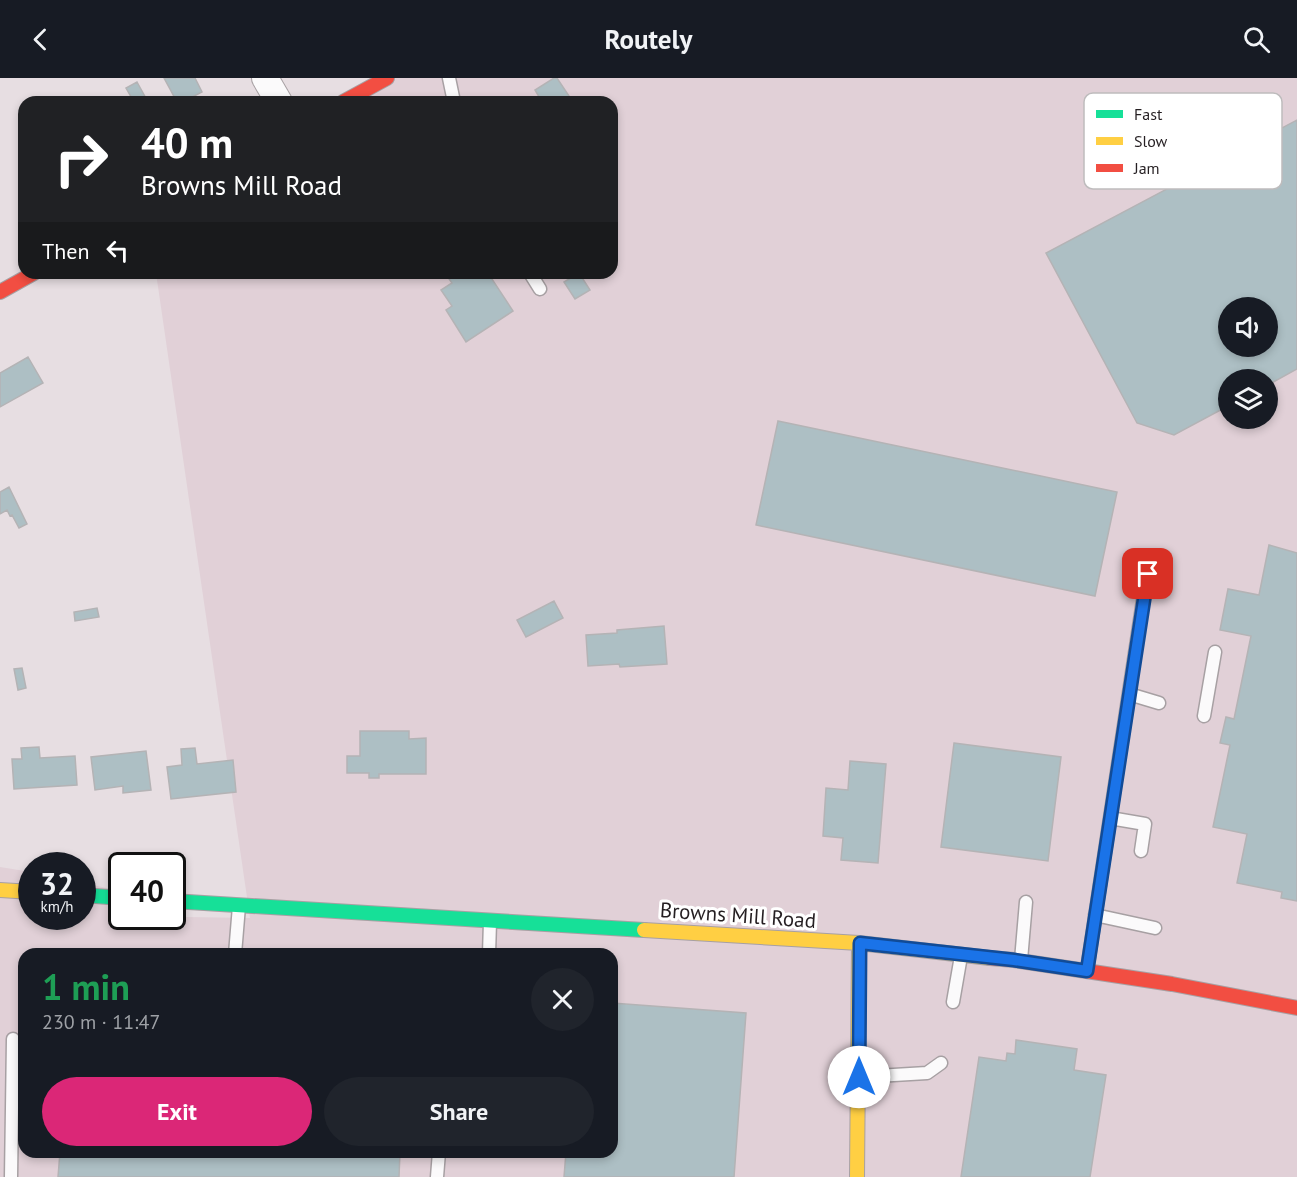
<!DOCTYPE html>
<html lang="en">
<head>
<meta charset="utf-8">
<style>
  body { margin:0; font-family:"PT Sans",sans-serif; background:#20242c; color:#f1f3f6; height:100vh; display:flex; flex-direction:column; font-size:22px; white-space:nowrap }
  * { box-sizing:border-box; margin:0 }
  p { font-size:20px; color:#9ea1a6 }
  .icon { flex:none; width:33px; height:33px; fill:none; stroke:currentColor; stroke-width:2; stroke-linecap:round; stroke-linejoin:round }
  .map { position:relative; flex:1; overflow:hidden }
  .details { position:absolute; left:18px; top:870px; width:600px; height:210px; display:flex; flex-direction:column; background:#171b24; border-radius:18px; box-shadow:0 3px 9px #0003 }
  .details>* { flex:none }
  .top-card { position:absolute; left:18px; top:18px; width:600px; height:183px; border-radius:18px; box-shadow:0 3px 9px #0003; background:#202124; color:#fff; overflow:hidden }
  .buttons { position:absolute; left:1218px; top:219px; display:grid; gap:12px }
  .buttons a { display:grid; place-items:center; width:60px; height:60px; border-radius:50%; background:#171b24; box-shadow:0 3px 9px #0003; font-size:30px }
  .speed { position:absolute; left:18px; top:774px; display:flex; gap:12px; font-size:30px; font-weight:700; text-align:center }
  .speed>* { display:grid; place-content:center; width:78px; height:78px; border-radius:50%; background:#171b24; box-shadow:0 3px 9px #0003; line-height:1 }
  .speed small { font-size:15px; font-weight:400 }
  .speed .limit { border:3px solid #111; border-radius:9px; background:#fff; color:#111 }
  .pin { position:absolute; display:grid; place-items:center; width:51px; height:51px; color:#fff; margin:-26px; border-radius:12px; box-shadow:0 3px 9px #0006 }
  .me { position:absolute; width:66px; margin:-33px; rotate:0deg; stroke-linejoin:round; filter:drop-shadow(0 0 4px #0008) }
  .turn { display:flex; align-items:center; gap:21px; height:126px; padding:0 24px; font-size:27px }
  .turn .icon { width:78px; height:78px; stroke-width:2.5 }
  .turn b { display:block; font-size:42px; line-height:51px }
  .then { display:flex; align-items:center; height:57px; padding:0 24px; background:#0003; gap:12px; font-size:22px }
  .round { display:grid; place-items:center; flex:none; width:63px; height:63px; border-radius:32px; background:#20242c }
  .summary { display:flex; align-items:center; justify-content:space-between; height:102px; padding:0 24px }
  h1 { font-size:36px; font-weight:600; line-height:45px; color:#1e9e55 }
  .primary-button { display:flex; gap:12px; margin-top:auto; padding:12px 24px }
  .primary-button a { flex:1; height:69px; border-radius:36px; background:#db2777; color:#fff; font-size:24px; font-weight:600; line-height:69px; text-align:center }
  .primary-button a+a { background:#20242c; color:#f1f3f6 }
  header { display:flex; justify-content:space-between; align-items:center; height:78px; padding:0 24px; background:#171b24; font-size:27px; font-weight:600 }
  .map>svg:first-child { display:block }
  .built { fill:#e1d0d7; fill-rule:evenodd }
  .building { fill:#adbfc4; stroke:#b4b3b5; stroke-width:1.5; fill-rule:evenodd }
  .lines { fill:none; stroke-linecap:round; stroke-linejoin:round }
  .lane-casing { stroke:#a7a0a3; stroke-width:15 }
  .street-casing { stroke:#a7a0a3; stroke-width:28 }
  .fast-casing { stroke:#a7a0a3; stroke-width:16 }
  .slow-casing { stroke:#a7a0a3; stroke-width:16 }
  .jam-casing { stroke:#a7a0a3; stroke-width:16 }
  .lane { stroke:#fbfafb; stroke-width:12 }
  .street { stroke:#fbfafb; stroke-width:26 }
  .fast { stroke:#16e098; stroke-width:14 }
  .slow { stroke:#ffcf43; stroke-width:14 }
  .jam { stroke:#f24e42; stroke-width:14 }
  .route-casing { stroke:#114b97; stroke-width:15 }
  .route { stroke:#1a73e8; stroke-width:10 }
  .labels { text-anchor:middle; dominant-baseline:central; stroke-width:6; stroke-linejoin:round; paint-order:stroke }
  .street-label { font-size:21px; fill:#251f22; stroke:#fff }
  .key { fill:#fff; stroke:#bebcbd; stroke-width:1.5 }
  .key-label { font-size:16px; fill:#251f22 }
</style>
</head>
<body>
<header><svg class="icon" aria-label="back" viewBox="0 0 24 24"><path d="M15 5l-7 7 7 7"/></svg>Routely<svg class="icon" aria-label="search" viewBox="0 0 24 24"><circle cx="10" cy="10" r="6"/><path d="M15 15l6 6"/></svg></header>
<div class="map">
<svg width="1297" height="1099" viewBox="0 0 1297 1099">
  <rect width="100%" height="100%" fill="#e7dee2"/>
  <path class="built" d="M385,0H1297V1099H0V789L31,794L32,838H82L83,805L121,813L122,838L250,840L156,195H612V24H345ZM1228,230H1268V268H1228ZM1228,302H1268V340H1228ZM24,876H612V1074H24Z"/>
  <path class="building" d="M164,0H195L202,14L183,24H177Z
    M554,0H557L573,24H542L535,12Z
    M137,4L148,24H134L126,10Z
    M1297,42V291L1268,307V302H1228V328L1174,357L1137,345L1046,175ZM1228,230H1268V268H1228Z
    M445,195H488L513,233L466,264L446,232L452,228L441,212L452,205Z
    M579,195L590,212L575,221L564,204Z
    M28,279L43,305L0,329V295Z
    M778,343L1117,414L1095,518L756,447Z
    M9,409L27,446L19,450L12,437L10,438L7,432L0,436V414Z
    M1269,467L1297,475V823L1281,820L1282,814L1237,805L1247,756L1213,749L1230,667L1220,665L1226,639L1234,641L1251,558L1220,552L1228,511L1259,517Z
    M554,523L563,540L526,559L517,542Z
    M97,530L99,539L75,543L74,534Z
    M664,548L667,586L620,589L619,586L588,588L586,557L617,555V552Z
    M22,590L26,610L18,612L14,591Z
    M360,653H409V661L426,660V696H379V700H369V695H347V678H360Z
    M954,665L1061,679L1048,783L941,769Z
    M39,669L40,680L75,678L77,707L14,711L12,681H22L21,670Z
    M195,670L197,686L233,682L236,714L171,721L167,689L182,687L181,671Z
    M146,673L151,712L123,715V708L95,712L91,679Z
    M850,683L886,686L878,785L841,782L843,760L823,758L826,710L848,712Z
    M612,925L746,935L734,1099H564L566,1074H612Z
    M1016,962L1077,971L1074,992L1106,997L1090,1099H961L979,979L1006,983L1007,975L1015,976Z
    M60,1074H400L399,1099H58Z"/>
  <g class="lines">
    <g class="lane-casing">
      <path id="lane" d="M449,0L454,24
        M530,195L540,211
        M1129,616L1159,625
        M1204,638L1215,574
        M1110,740L1145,746L1141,773
        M1095,837L1155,850
        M235,876L239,828
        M489,876L490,844
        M1021,882L1026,824
        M1087,892L1147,496
        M953,924L961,878
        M860,999L927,995L941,985
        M11,1099L13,961
        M437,1099L439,1074"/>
    </g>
    <g class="street-casing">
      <path id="street" d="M265,0L279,24"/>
    </g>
    <g class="fast-casing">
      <path id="fast" d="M82,817L122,820
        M172,823L644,852"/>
    </g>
    <g class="slow-casing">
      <path id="slow" d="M0,812L32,814
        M644,852L859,865L990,880
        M857,1099L859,865"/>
    </g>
    <g class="jam-casing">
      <path id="jam" d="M343,24L387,0
        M0,214L34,195
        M990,880L1014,882L1172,906L1297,930"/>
    </g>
    <use href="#lane" class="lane"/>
    <use href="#street" class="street"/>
    <use href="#fast" class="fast"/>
    <use href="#slow" class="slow"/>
    <use href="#jam" class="jam"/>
  </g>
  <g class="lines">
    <g class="route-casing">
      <path id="route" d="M859,999L860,865L1014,882L1087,893L1148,496"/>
    </g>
    <use href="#route" class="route"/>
  </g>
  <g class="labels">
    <g class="street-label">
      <text transform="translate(738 837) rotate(4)">Browns Mill Road</text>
    </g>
  </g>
  <rect x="1084" y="15" width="198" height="96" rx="9" class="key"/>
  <rect x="1096" y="32" width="27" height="8" fill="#16e098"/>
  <rect x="1096" y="59" width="27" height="8" fill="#ffcf43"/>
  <rect x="1096" y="86" width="27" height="8" fill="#f24e42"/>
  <g class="key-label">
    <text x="1134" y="42">Fast</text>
    <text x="1134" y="69">Slow</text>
    <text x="1134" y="96">Jam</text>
  </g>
</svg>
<div class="buttons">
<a><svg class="icon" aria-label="sound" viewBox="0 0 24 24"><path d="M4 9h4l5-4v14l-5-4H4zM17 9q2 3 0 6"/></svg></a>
<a><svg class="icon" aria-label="layers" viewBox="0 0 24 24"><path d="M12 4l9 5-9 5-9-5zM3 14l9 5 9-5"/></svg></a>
</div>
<div class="speed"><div>32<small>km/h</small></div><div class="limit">40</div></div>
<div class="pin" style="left:1148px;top:496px;background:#d93025"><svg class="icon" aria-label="arrive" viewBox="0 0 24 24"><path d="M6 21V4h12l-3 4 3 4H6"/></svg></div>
<svg class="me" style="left:859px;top:999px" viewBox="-20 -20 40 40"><circle r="19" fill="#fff"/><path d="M0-13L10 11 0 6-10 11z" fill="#1a73e8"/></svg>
<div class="top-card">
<div class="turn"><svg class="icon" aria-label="right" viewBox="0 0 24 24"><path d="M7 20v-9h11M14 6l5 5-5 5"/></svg><div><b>40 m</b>Browns Mill Road</div></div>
<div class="then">Then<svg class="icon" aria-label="left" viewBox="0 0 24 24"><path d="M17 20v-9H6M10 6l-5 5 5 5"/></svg></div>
</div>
<section class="details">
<div class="summary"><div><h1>1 min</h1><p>230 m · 11:47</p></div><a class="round"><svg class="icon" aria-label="close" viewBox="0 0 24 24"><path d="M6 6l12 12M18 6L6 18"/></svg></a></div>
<div class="primary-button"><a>Exit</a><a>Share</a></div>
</section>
</div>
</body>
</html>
